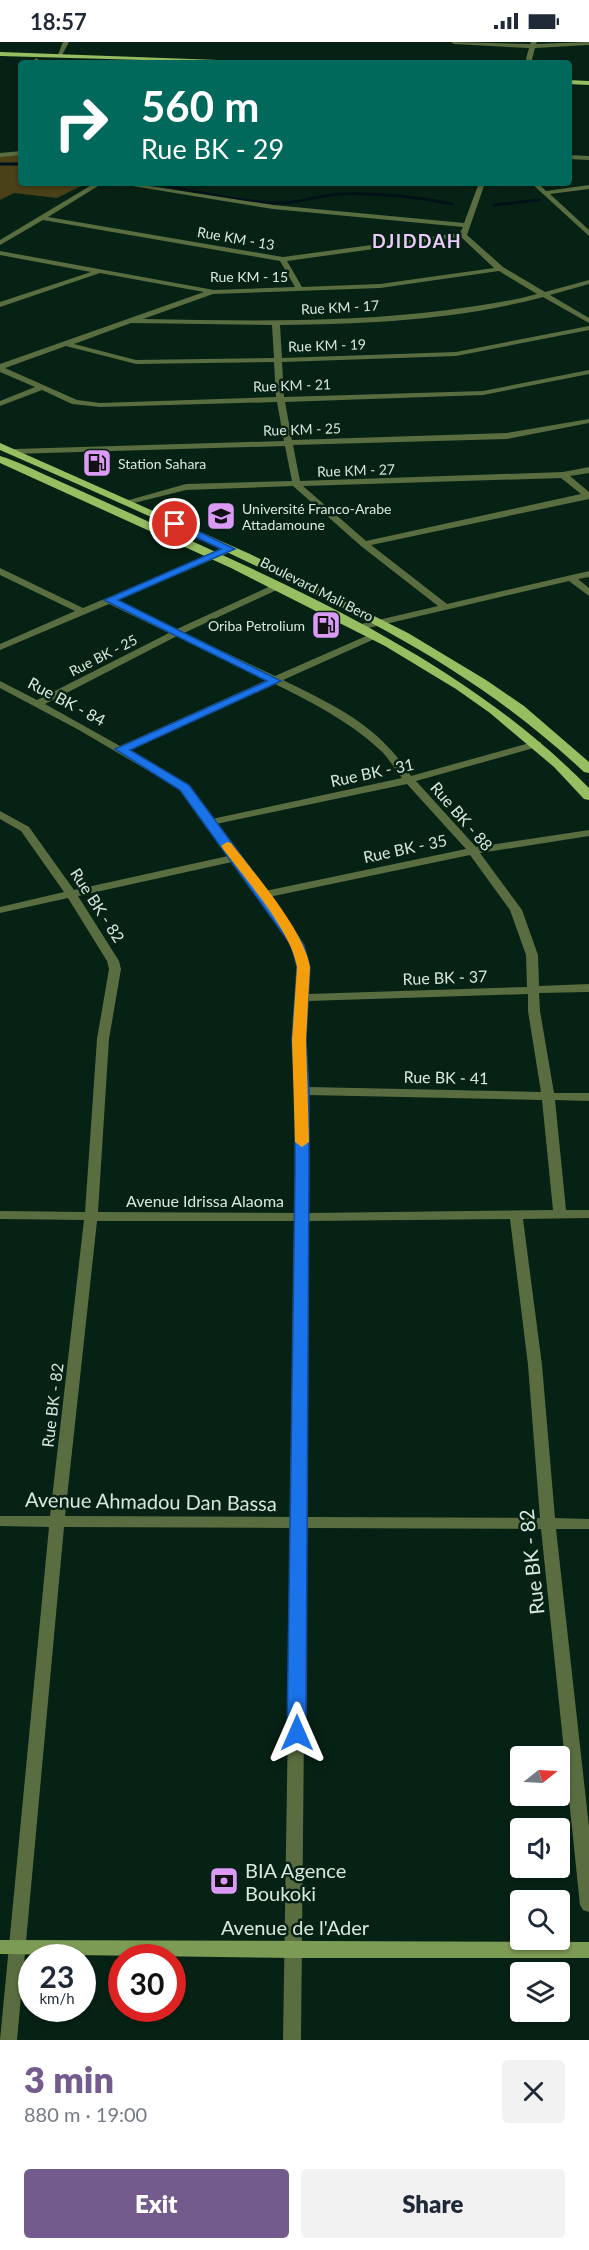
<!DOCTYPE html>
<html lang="en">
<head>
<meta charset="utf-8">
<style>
  body { margin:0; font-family:Lato,sans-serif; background:#f2f2f3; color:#1f2937; height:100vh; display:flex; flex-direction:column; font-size:22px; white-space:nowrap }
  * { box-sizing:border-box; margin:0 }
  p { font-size:20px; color:#747a83 }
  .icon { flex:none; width:33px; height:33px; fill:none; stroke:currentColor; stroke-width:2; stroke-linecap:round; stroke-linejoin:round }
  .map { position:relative; height:1998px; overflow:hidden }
  .drawer { display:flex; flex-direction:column; background:#fff; flex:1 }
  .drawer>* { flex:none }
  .guide { position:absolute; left:18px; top:18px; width:554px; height:126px; border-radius:6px; box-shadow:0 2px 4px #0004; background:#00695c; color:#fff; overflow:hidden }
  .needle { width:39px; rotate:72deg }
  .fabs { position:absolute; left:510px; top:1704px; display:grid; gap:12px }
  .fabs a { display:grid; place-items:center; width:60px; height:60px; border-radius:6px; background:#fff; box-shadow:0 2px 4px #0004; font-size:30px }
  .speed { position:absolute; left:18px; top:1902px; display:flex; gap:12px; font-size:30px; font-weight:700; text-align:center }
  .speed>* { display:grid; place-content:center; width:78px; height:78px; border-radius:50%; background:#fff; box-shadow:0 2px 4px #0004; line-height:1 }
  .speed small { font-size:15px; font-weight:400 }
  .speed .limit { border:9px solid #d22; background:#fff; color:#111 }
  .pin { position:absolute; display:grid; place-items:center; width:51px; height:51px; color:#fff; margin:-26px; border:3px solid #fff; border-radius:50%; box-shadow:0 2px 6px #0007 }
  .me { position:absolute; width:66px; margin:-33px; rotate:0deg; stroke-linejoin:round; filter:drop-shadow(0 0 4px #0008) }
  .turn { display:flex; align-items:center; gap:21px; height:126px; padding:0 24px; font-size:27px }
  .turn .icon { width:78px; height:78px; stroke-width:2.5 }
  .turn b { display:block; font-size:42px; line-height:51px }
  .round { display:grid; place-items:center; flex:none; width:63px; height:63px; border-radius:6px; background:#f2f2f3 }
  .head { display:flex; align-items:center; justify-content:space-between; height:102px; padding:0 24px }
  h1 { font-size:36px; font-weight:800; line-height:45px; color:#735c8d }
  .button { display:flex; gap:12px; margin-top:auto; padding:12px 24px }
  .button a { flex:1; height:69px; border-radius:6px; background:#735c8d; color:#fff; font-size:24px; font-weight:800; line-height:69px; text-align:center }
  .button a+a { background:#f2f2f3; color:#1f2937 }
  .status { display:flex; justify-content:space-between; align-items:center; height:42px; padding:0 30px; background:#fff; direction:ltr }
  .status svg { height:16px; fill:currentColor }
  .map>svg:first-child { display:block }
  .green { fill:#4a4118 }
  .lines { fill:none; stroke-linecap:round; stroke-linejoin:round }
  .stream { stroke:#001119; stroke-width:3 }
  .street { fill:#596d41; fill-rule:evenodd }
  .secondary { fill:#7c9b54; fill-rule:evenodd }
  .primary { fill:#97bf62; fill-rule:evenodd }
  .route { fill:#1a73e8; stroke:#114b97; stroke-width:1.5 }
  .slow { fill:#f59e0b }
  .labels { text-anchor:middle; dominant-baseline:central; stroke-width:5; stroke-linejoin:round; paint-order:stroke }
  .far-street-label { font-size:14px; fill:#d8e8df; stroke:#062214 }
  .far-poi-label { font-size:14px; fill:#d8e8df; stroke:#062214; text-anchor:start }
  .street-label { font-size:16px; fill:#d8e8df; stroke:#062214 }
  .far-district-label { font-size:18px; font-weight:bold; letter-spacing:1.5px; fill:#eecafe; stroke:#062214 }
  .near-street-label { font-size:20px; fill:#d8e8df; stroke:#062214 }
  .near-poi-label { font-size:20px; fill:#d8e8df; stroke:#062214; text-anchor:start }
</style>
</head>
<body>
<div class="status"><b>18:57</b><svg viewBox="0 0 49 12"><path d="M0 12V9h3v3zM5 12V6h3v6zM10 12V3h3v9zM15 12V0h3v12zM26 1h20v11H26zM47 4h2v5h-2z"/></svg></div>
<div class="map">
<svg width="589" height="1998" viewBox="0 0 589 1998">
  <rect width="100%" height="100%" fill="#062214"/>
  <path class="green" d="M21,110V141H87L57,156L14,151L0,158V112Z"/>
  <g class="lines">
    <path class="stream" d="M0,122H21
      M153,141C191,148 247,162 284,161C303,160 323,152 343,152C379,151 417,155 452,162
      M494,163L539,158"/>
    <path class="street" d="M63,0H69L61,15H57Z
      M451,0L530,2L531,0H537L536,2L589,0V3L535,6L531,21H525L529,6L454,2Z
      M36,16L39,18L38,21H32Z
      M21,109V113L0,115V111Z
      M568,113L589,114V118L568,117Z
      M95,141H103L48,175L283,215L460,191L463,185L273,167L114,141H130L273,163L464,181L479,141H485L467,193L503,225L545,250L589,238V242L550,253L589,276V281L543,255C458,278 367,282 280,283L282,316L456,310L589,284V288L456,314L282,320L284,355L483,349L589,328V332L483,353L285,360L292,398L507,391L589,377V381L507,397L293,403L300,439L563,430L589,425V431L570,434L589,450V457L371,503L447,562L589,529V535L578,537L589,546V554L569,539L360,588L357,587V583L438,564L361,504L293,444L186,448L126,463L122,460L186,442L292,439L285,404L12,412L11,410L15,407L284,399L277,360L100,365L72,362L42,348L0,364V359L35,345L0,330V322L204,250L100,231L0,265V260L91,230L0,213V209L214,248L295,245L280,219L43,178L0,203V198ZM461,195L494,226L380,242L302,245L287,219ZM499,229L537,252C508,260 478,264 448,268C347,281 245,279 143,277L213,252L380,246ZM131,281L272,283L274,316L136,318L74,302ZM66,304L136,322L274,320L276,355L100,361L77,358L5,326ZM561,436L581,452L366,499L303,444Z
      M346,141H368C363,144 351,144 346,141Z
      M531,141H538L546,149L589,143V147L550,152L589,188V194Z
      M230,504L233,505V509L117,558L177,587L275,542H281V546L184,591L275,634L373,591H379V595L283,638C319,656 361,675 388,705C397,714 404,724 411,734L533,700H541V704L416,739L476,805L589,788V794L480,811L522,868L538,913L539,944L589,942V950L539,951L540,969L554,1051H589V1059L555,1058L566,1168H589V1176L523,1177L542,1323L555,1476L589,1477V1487H556L589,1785V1870L583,1868L580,1863L541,1487L306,1486L301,1998H283L291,1486L64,1485L17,1998H0L49,1485L0,1484V1474H50L84,1178L0,1177V1169L85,1170L97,997L109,927L107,919L68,856L0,871V865L64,850L21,789L0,777V769L29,785L74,848L228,814L181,748L79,688L0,646V639L37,658L169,591L109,562L0,608V602L75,569L0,533V526L83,566ZM177,594L267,638L120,704L45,662ZM275,642C311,660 349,679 379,707C388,715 395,727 402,736L212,777L189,744L128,708ZM407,742L466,807L265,849L216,782ZM470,813L510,868L526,913L527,945L308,952L310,925L303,902L269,855ZM232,820L291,902L298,925L293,998L296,1049L295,1171L98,1170L109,997L121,927L119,919L78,854ZM528,952V969L541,1050L308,1045L305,998L308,959ZM308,1053L542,1058L553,1168L309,1171ZM510,1177L528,1323L540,1476L306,1475L308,1179ZM97,1179H295L291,1475L65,1474Z"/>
    <path class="secondary" d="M0,1898L589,1900V1916H295L0,1912Z"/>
    <path class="primary" d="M0,10L246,19L250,21L0,14Z
      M568,38L589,39V43L568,42Z
      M0,401L250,512L408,591L486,638L524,664L589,720V731L584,730C484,636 375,579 252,522C169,482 84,445 0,408Z
      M0,414C17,419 34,428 50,435C82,449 114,464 145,478C303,549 466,621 589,746V758L584,757L554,725L490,671L456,647L385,604L231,526L0,421Z"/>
  </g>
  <path class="route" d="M172,480H179L235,507L118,558L281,639L130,708L189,743L268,850L304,903L310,925L306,998L309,1048V1133L306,1691L303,1697L297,1699L290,1697L287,1691L295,1133V1048L292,998L297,925L291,903L180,748L115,707L267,639L104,558L221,507L172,484Z"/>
  <path class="slow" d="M227,800L231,801C255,832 304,888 310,925L306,998L309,1100L302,1105L295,1100L292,998L297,925C291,887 244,836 221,804Z"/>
  <defs>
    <g id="fuel-square" transform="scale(1.5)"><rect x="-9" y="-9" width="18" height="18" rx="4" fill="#da9af6" stroke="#062214"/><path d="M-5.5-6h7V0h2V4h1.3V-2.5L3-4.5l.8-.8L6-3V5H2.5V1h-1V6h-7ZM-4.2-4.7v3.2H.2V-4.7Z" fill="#111"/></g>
    <g id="university-square" transform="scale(1.5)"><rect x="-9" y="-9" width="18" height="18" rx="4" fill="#da9af6" stroke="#062214"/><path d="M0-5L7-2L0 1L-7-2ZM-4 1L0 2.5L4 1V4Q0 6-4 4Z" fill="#111"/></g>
    <g id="bank-square" transform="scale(1.5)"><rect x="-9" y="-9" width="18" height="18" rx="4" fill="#da9af6" stroke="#062214"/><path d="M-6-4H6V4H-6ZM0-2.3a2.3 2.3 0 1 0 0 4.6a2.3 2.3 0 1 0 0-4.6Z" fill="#111"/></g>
  </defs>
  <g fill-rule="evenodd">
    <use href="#fuel-square" x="97" y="421"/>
    <use href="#university-square" x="221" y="474"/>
    <use href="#fuel-square" x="326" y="583"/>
    <use href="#bank-square" x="224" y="1839"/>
  </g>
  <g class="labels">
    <g class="far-street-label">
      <text transform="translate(236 196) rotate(10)">Rue KM - 13</text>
      <text x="249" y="234">Rue KM - 15</text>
      <text transform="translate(340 265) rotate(-3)">Rue KM - 17</text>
      <text transform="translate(327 303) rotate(-2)">Rue KM - 19</text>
      <text transform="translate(292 343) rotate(-2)">Rue KM - 21</text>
      <text transform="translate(302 387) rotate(-2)">Rue KM - 25</text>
      <text transform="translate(356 428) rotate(-2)">Rue KM - 27</text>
      <text transform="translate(317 547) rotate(27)">Boulevard Mali Bero</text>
      <text transform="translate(103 613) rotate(-27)">Rue BK - 25</text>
    </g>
    <g class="far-poi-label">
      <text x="118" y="421">Station Sahara</text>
      <text x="242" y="466">Université Franco-Arabe<tspan x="242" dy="16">Attadamoune</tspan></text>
      <text x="305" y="583" text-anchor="end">Oriba Petrolium</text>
    </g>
    <g class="street-label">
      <text transform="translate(67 659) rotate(28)">Rue BK - 84</text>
      <text transform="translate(372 730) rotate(-12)">Rue BK - 31</text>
      <text transform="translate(462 774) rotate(49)">Rue BK - 88</text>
      <text transform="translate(405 806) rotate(-12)">Rue BK - 35</text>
      <text transform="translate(98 863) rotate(57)">Rue BK - 82</text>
      <text transform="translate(445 935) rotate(-2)">Rue BK - 37</text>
      <text transform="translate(446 1035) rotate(1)">Rue BK - 41</text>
      <text x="205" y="1158">Avenue Idrissa Alaoma</text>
      <text transform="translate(52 1363) rotate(-83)">Rue BK - 82</text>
    </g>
    <g class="far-district-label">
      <text x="417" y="199">DJIDDAH</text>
    </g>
    <g class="near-street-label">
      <text transform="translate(151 1459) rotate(1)">Avenue Ahmadou Dan Bassa</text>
      <text transform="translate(531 1520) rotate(-96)">Rue BK - 82</text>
      <text x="295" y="1885">Avenue de l'Ader</text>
    </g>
    <g class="near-poi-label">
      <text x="245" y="1828">BIA Agence<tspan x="245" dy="23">Boukoki</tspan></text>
    </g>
  </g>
</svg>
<div class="fabs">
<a><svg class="needle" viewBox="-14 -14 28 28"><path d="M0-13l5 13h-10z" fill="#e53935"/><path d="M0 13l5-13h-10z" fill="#747a83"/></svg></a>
<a><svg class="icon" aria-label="sound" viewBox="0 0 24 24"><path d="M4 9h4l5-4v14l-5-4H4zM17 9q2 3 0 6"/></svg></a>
<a><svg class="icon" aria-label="search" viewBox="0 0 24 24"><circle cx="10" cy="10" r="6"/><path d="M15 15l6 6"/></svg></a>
<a><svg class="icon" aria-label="layers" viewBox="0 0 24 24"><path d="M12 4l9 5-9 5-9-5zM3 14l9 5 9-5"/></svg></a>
</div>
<div class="speed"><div>23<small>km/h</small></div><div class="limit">30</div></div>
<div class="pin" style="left:175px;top:482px;background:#d93025"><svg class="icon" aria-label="arrive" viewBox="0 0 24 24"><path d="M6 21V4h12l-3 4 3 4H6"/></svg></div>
<svg class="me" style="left:297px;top:1691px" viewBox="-20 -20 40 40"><path d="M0-17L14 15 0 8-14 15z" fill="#1a73e8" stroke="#fff" stroke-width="4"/></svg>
<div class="guide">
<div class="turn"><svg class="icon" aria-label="right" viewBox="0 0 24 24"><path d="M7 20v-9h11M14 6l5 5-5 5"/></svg><div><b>560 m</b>Rue BK - 29</div></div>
</div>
</div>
<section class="drawer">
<div class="head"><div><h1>3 min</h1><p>880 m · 19:00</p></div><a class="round"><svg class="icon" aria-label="close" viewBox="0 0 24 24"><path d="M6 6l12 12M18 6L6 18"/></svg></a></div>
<div class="button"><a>Exit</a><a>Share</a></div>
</section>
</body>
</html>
